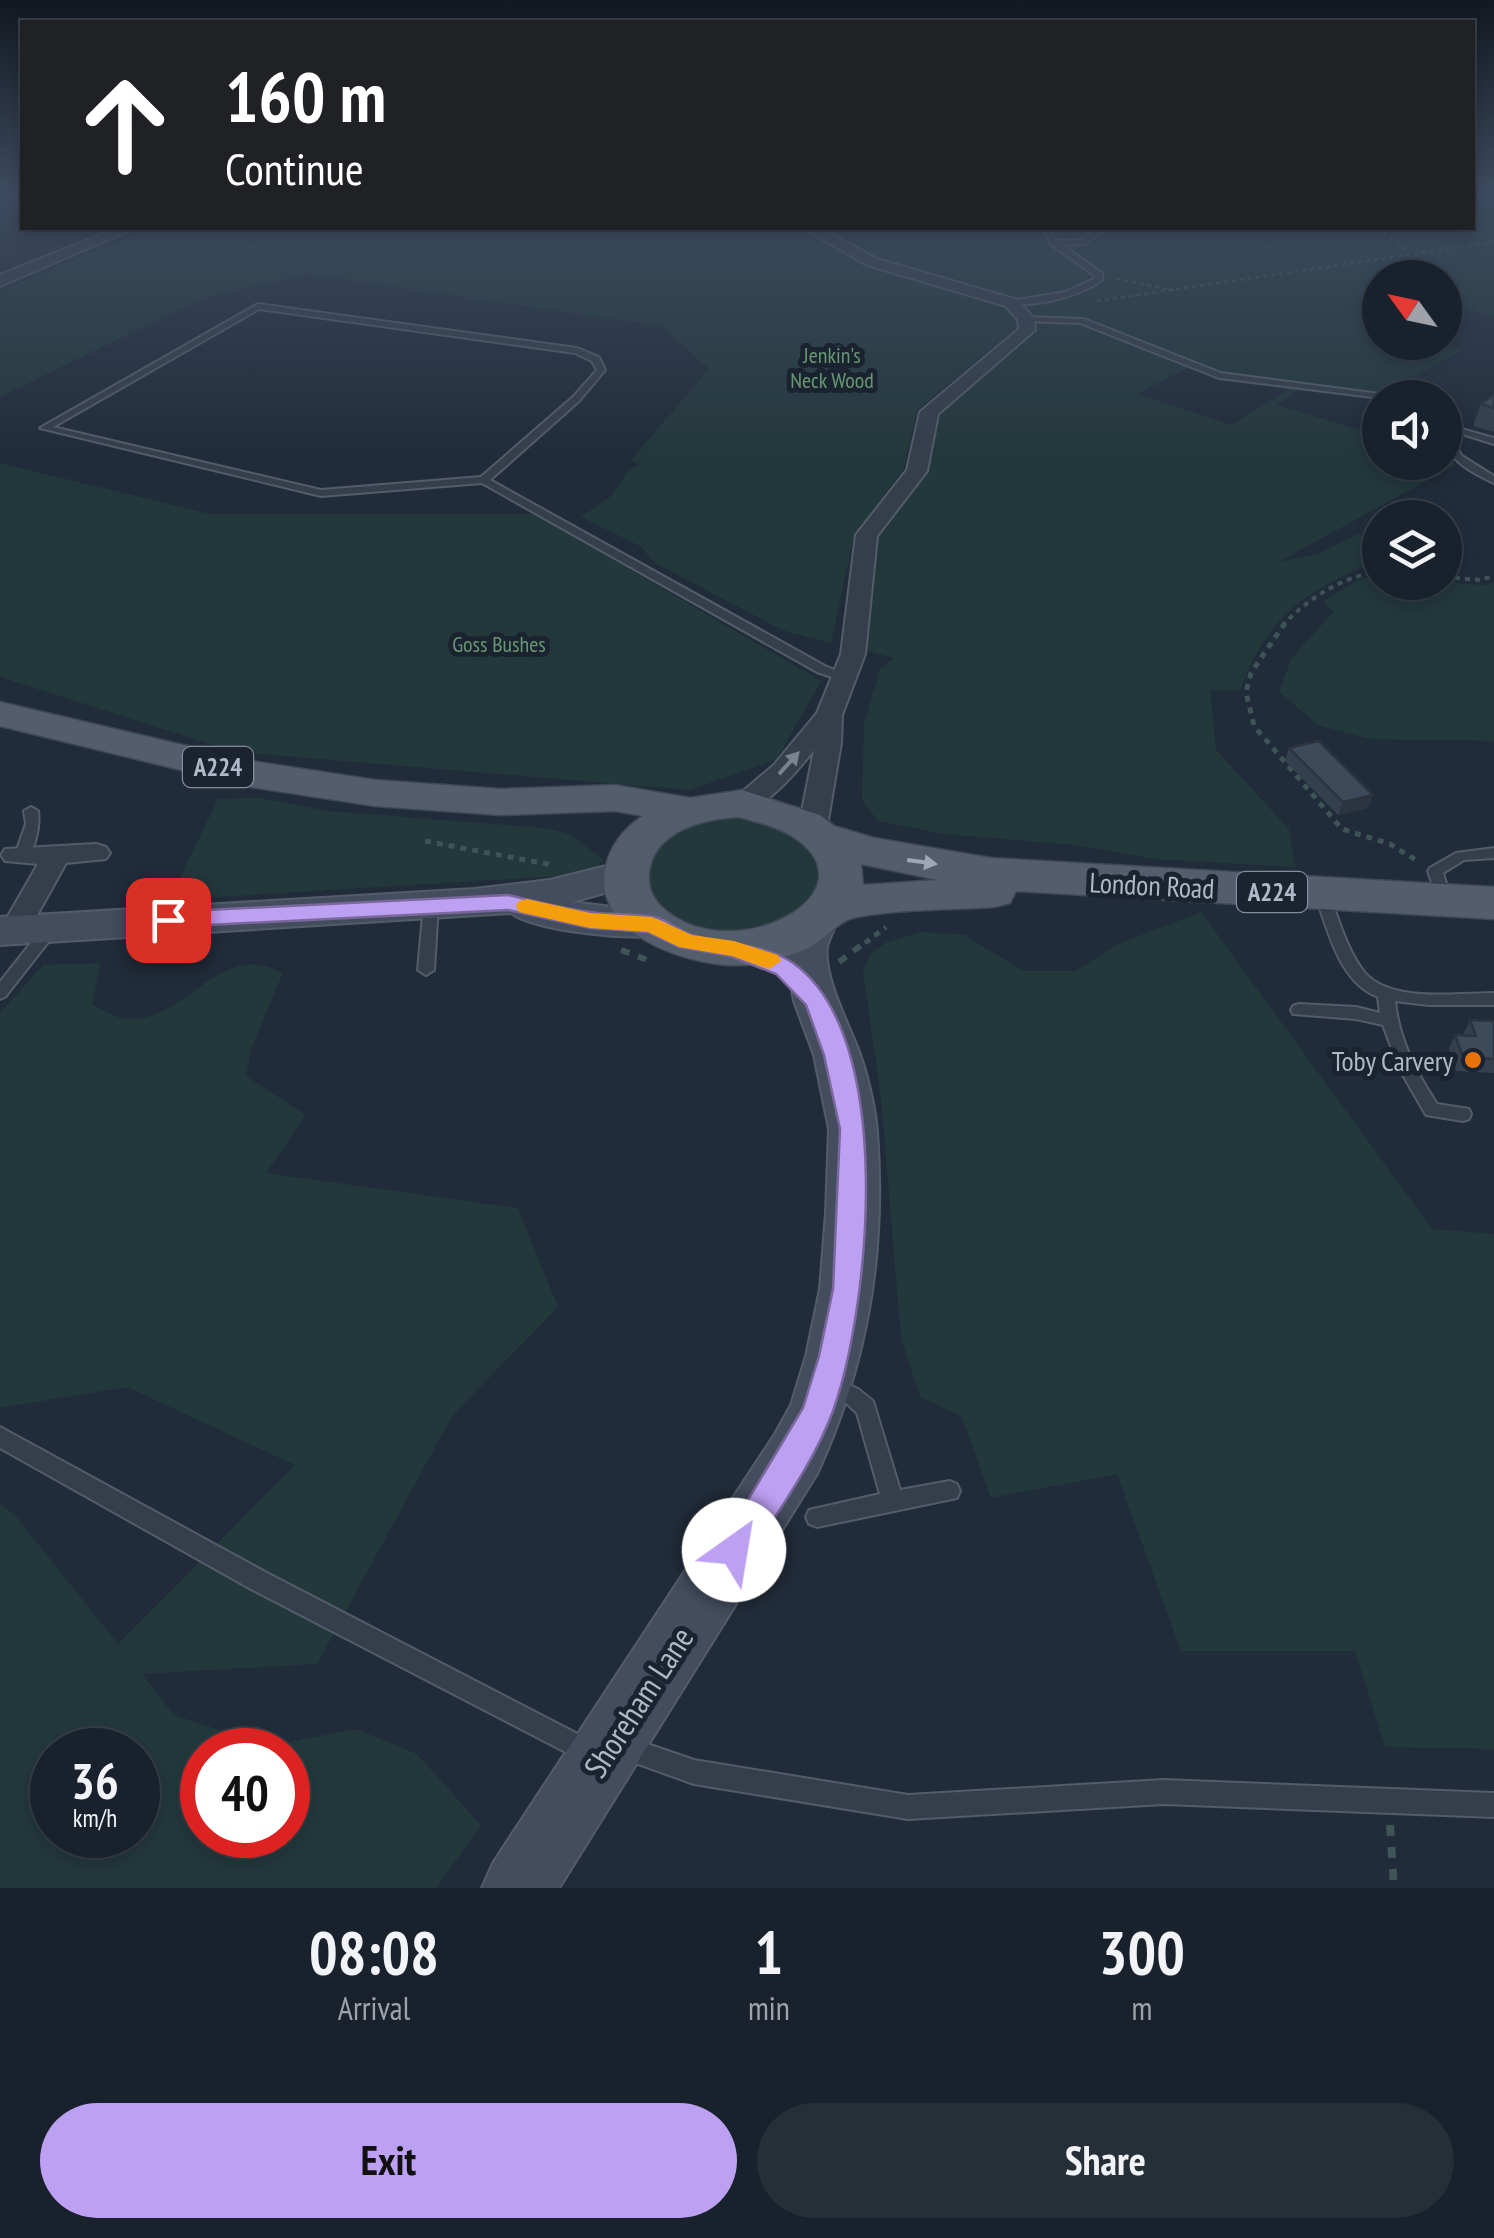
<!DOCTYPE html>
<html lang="en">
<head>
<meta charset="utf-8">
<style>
  body { margin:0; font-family:"PT Sans Narrow",sans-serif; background:#262e38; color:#f1f3f6; height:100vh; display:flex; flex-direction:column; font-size:38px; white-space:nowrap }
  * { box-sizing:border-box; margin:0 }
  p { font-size:32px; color:#9fa3a9 }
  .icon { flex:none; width:55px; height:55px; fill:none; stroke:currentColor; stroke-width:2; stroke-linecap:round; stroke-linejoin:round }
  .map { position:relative; height:1888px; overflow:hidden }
  .details { display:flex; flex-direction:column; background:#19212c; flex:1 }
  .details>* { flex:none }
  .top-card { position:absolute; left:20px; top:20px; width:1455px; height:210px; border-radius:0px; box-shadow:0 5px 15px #0003,0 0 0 2px #373e48; background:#202124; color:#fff; overflow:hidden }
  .needle { width:65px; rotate:303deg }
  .buttons { position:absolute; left:1362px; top:260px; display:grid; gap:20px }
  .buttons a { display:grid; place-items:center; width:100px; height:100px; border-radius:50%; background:#19212c; box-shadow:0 5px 15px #0003,0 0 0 2px #373e48; font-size:50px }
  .speed { position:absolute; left:30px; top:1728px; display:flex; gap:20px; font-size:50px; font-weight:700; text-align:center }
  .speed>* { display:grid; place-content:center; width:130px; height:130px; border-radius:50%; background:#19212c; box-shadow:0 5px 15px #0003,0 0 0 2px #373e48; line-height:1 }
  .speed small { font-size:25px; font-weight:400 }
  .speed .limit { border:15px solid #d22; background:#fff; color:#111 }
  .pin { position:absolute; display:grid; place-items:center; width:85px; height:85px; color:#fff; margin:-42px; border-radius:20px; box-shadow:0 5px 15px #0006 }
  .me { position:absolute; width:110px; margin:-55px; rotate:32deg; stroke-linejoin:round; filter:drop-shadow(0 0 8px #0008) }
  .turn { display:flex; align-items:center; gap:35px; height:210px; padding:0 40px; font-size:45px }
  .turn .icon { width:130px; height:130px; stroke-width:2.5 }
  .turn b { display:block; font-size:70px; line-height:85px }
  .eta { display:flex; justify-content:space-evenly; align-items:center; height:170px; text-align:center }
  .eta b { font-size:60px; font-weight:700; line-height:70px }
  .action { display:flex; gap:20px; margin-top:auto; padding:20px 40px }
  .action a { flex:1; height:115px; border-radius:60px; background:#bca0f2; color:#111; font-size:40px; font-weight:700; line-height:115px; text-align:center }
  .action a+a { background:#262e38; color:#f1f3f6 }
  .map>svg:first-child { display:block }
  .green { fill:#23383b; fill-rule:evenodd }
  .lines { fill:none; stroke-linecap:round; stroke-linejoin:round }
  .lane-casing { stroke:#535c68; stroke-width:4 }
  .street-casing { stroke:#535c68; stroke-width:4 }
  .secondary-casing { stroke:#535c68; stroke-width:4 }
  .primary-casing { stroke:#3e4754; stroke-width:3 }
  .path-far4 { stroke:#3e5456; stroke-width:2.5; stroke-dasharray:4 4; stroke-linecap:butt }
  .path-far3 { stroke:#3e5456; stroke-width:4; stroke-dasharray:5 5; stroke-linecap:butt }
  .path-far2 { stroke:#3e5456; stroke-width:5; stroke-dasharray:6 6; stroke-linecap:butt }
  .path-far1 { stroke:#3e5456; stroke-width:6; stroke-dasharray:9 9; stroke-linecap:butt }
  .path { stroke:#3e5456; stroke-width:8; stroke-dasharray:11 11; stroke-linecap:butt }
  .lane { fill:#353e4b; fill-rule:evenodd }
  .street { fill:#353e4b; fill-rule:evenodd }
  .secondary { fill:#434d5e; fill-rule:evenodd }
  .primary { fill:#535d6b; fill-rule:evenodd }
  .wall { fill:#34404d }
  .shaded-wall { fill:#2b343f }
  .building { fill:#3d4a5a; stroke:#2b343f; stroke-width:2.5 }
  .oneway { fill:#79828f }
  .oneway2 { fill:#9da7b5 }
  .route { fill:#bca0f2; stroke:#7a689d; stroke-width:2.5 }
  .slow { fill:#f59e0b }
  .food-dot { fill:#e8710a; stroke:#1a232f; stroke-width:4 }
  .labels { text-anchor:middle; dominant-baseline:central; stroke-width:10; stroke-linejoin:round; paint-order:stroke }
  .far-park-label { font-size:22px; fill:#679872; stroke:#1a232f }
  .shield { fill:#1a232f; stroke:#838c99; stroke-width:2.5 }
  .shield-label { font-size:25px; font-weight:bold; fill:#b0b9c7 }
  .street-label { font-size:28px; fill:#b0b9c7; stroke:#1a232f }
  .poi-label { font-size:28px; fill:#b0b9c7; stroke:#1a232f; text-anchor:end }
  .near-street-label { font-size:32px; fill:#b0b9c7; stroke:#1a232f }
</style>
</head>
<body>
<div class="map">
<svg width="1494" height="1888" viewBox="0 0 1494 1888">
  <rect width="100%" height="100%" fill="#212c3a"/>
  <path class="green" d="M1473,193H1494V316L1445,304V278H1380V342L1444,343L1462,351L1379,396L1380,409L1372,398L1298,390L1277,405L1357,429L1380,431V462H1445V455L1456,465L1278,562L1320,553L1358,534L1380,544V560C1305,591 1268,614 1240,691L1210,690L1216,750L1289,829L1295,867L1155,859L1075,845L943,834L878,821L862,800L864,724L880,669L894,658L861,649L878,537L928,472L938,415L1033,331C1034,315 1025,307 1012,300L878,259L818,228H1472ZM1187,368L1288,390L1231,425L1137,394Z
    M150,228H798L863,263L1005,305L1018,327L917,410L904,468L854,536L831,643L782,630L655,563L640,546L581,517L610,497L629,470L639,465L631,460L709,369L661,326L307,274L202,298L0,397V291Z
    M0,463L210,514H535L821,681L777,759L690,790L235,752L0,677Z
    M1380,576V582H1445V576L1461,584L1491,585L1494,581V741L1370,739L1318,725L1279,692L1291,659L1334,611L1323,602L1359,579Z
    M259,798L329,811L546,828L570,834L604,860L588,874L585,869L559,876L169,900L218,799Z
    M724,815L782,823L819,854V893C809,902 797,918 784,923C737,945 671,932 645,888L653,848L671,831Z
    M1201,912L1432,1229L1494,1234V1749L1385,1747L1355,1651H1181L1117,1474L991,1498L962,1417L920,1397L901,1338L881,1099L863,971L871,953L887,942L923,932L965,935L1023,971H1075L1118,944Z
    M100,963L92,1005C102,1009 117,1019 128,1019C190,1021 218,938 283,973L251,1049L246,1076L306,1115L266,1173L518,1208L558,1307L452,1416L317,1664L142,1674L174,1715L268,1746L356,1729L417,1754L481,1825L436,1888H0V1504L14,1514L118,1644L295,1465L127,1387L0,1408V1013L43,965ZM52,1750H138V1835H52ZM202,1750H288V1835H202Z"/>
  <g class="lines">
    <g class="lane-casing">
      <path id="lane" d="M1042,228H1048L1057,241L1080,240L1100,228H1107L1085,244L1062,245L1102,273V280C1077,298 1039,305 1009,305V301H1012L1065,292L1094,279L1095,276L1052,245Z
        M258,304L577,348L599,357L605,370L579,401L490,480L825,666L850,677L844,681L817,672L482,483L321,496L40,428ZM259,309L575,353L592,361L597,370L573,397L481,477L321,490L53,427Z
        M1026,317L1084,319L1221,373L1410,398H1380L1219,378L1080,323L1023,321L1022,319Z
        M1454,427L1494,438V444L1459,433L1452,441L1462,456L1494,476V483C1475,474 1447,461 1445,437Z
        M31,807L38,811C40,826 36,852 22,860L15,855L26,824L24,811Z
        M1494,848V858L1464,860L1443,873L1451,900L1449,903H1439L1428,871L1430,868L1456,853Z
        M1322,889L1329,894C1339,920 1347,951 1365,973C1391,1003 1458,993 1494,993V1005H1428L1395,1001C1399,1040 1416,1072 1437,1104L1469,1109L1471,1114L1469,1119L1463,1121L1426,1115L1400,1070L1383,1025L1356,1019L1293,1014L1291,1010L1293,1006L1299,1004L1356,1007L1380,1013L1378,997C1339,982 1328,930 1315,894Z
        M431,899L438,904L434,970L426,975L418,970L424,904Z
        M51,923L58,928L56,932L5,997L0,999V982L46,924Z
        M830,1376L858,1389L873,1401L900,1490L950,1481L957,1484L960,1491L957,1498L817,1527L809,1524L806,1517L809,1510L880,1494L857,1413L844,1401L823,1391L820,1385L823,1379Z
        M0,1427L267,1573L597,1744L601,1752L597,1760L589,1764L581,1760L251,1589L0,1448Z
        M624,1736L694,1760L908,1795L1164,1780L1494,1793V1817L1164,1804L908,1819L694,1784L616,1756L612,1748L616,1740Z"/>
    </g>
    <g class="street-casing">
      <path id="street" d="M117,228H135L0,286V275Z
        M803,228H820L877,259L1018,300L1034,319L1035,330L938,414L927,471L877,536L865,654L842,715L841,743L827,826L823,832H803L799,826L814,750C796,772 771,804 742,811L729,803L774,765L817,713L841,654L856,535L907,470L920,412L1019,329L1018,320L1006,306L867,265Z
        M96,844L106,847L110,853L106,859L66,863L25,937H5L0,930L38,864L5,861L1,855L5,849Z"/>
    </g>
    <g class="secondary-casing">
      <path id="secondary" d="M626,861L640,865L646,874L640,883L572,902L668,914L674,924L668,934C639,942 533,931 511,913L0,945V917L474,889L550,880Z
        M814,912L829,916L835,926C833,932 828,941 827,947C823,975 848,1023 858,1049C867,1073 875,1106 877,1131C886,1253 868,1363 817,1474L559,1888H482L493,1863L775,1434L791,1405L806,1356L820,1289L826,1213L829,1129L814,1055L794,1001L784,949L799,916Z"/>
    </g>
    <g class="primary-casing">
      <path id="primary" d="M0,702L251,761L375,780L500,789L615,785L690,798L742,790L820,815L834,826L874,838L991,858L1494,887V919L1016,891L1010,903L994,907C949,910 901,909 857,917C839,920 828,937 812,946C797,954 772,961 754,964C703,972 593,939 605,871C608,849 623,828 643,816L615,811L500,815L375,806L251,787L0,726ZM739,817C755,822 776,826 790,835C882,891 733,971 663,908C652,898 648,887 649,874C653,831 703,819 739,817ZM861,864L938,880L863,885Z"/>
    </g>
    <path class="path-far4" d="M1472,194L1494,196
      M1121,228H1169
      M1377,228L1407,249
      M1116,279L1174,290
      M1097,301L1494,242"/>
    <path class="path-far3" d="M1445,577L1480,580L1494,576
      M1282,626C1308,598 1342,577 1380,571"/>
    <path class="path-far2" d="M1285,623L1251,673L1246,692L1254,726L1342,829L1390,844L1419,862
      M425,841L552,865
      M865,943L886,927"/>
    <path class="path-far1" d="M621,950L653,962
      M839,962L868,940"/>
    <path class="path" d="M1390,1825L1394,1888"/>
    <use href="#lane" class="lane"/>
    <use href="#street" class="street"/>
    <use href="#secondary" class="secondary"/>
    <use href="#primary" class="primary"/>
  </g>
  <path class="wall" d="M1494,395V432L1473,426L1481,404Z
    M1289,748L1368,808L1338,815L1285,761Z
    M1470,1020L1494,1021V1073L1456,1071L1449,1049L1455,1035L1464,1036V1033Z"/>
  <path class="shaded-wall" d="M1373,795L1368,808L1338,815L1343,802Z"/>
  <path class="building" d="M1494,395V408L1481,404Z
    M1319,741L1373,795L1343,802L1289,748Z
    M1470,1020L1494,1021V1059L1463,1057L1455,1035L1476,1036Z"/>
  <defs><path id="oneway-solid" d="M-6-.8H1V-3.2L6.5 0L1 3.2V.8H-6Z" transform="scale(2.5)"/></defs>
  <use class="oneway" href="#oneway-solid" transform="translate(789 763) rotate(-48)"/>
  <use class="oneway2" href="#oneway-solid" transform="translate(922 862) rotate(8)"/>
  <linearGradient id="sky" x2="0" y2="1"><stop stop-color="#121820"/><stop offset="0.42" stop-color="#3d4b60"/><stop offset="1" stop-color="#3d4b60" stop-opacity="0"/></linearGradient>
  <rect width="1494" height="457" fill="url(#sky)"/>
  <path class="route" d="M508,895C535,901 562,908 590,912C612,916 636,912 658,918C670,922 680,931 692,935C725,945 764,943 793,963C897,1036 870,1307 833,1411C813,1465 776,1514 746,1562L734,1567L723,1562L718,1550L803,1408L819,1356L833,1289L840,1129L824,1055L806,1005L776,974L730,956L679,947L648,932L590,928L508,910L168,927L157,920L168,912Z"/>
  <path class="slow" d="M527,899L590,913L652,917L692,935L734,941L778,955L781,961L769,969L732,956L679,947L648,932L590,928L519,912L516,906L519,901Z"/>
  <circle class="food-dot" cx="1473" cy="1060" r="10"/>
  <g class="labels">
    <g class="far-park-label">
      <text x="832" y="355">Jenkin's<tspan x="832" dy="25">Neck Wood</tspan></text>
      <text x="499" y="644">Goss Bushes</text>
    </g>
    <g class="shield">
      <rect x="183" y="747" width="70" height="40" rx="8"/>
      <rect x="1237" y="872" width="70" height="40" rx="8"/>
    </g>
    <g class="shield-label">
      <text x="218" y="767">A224</text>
      <text x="1272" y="892">A224</text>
    </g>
    <g class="street-label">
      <text transform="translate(1152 885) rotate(3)">London Road</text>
    </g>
    <g class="poi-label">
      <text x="1453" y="1060">Toby Carvery</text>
    </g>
    <g class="near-street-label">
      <text transform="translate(638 1702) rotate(-57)">Shoreham Lane</text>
    </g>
  </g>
</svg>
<div class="buttons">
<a><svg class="needle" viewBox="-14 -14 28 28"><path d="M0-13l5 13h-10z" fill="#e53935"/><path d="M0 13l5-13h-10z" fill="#9fa3a9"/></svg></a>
<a><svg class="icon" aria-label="sound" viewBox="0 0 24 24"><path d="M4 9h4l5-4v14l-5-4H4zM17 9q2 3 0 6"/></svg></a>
<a><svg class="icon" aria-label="layers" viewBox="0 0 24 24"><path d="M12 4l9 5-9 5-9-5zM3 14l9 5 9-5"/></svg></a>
</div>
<div class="speed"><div>36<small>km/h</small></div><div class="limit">40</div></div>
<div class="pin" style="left:168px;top:920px;background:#d93025"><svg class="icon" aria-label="arrive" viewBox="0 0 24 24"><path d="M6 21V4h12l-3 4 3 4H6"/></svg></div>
<svg class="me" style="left:734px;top:1550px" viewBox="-20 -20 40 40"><circle r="19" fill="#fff"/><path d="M0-13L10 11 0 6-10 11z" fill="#bca0f2"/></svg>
<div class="top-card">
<div class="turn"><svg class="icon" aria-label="ahead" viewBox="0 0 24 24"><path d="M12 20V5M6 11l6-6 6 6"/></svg><div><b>160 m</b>Continue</div></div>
</div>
</div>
<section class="details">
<div class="eta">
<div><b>08:08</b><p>Arrival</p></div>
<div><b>1</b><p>min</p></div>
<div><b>300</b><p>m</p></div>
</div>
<div class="action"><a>Exit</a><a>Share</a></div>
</section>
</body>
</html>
